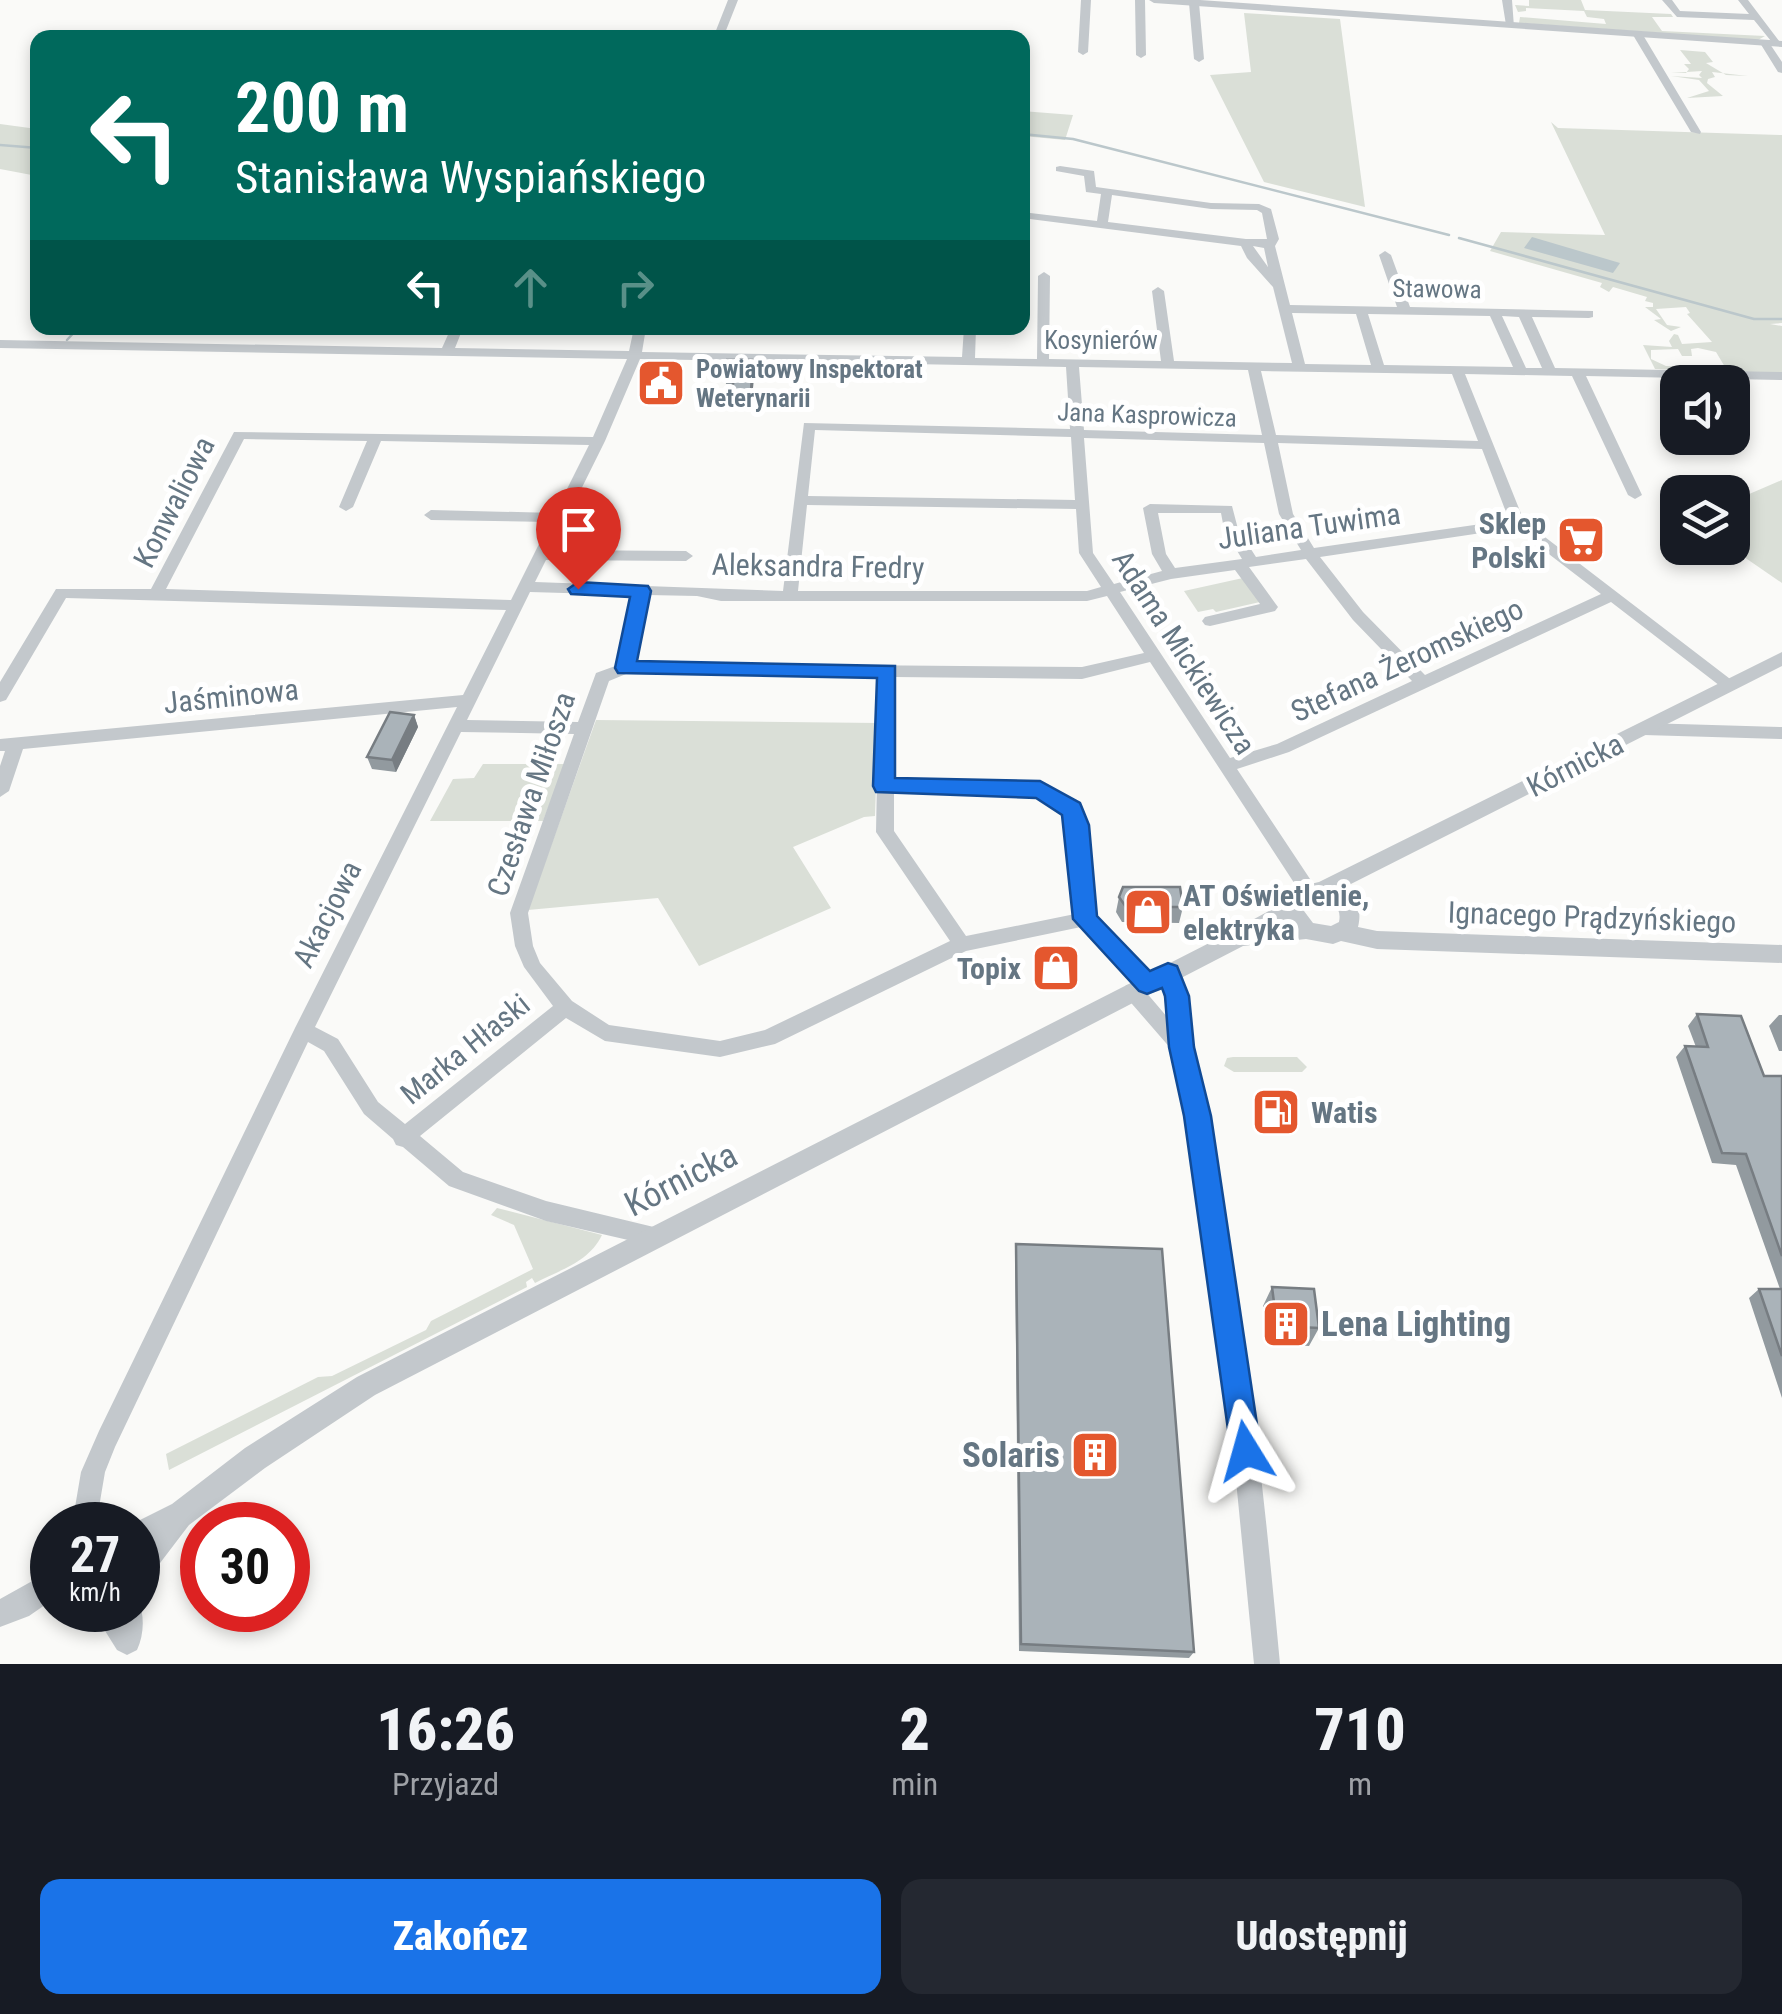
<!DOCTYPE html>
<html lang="pl">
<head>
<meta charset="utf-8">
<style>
  body { margin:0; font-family:"Roboto Condensed",sans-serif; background:#242831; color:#f1f3f6; height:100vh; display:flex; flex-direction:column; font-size:38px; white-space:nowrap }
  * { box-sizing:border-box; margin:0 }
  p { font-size:32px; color:#9ea1a6 }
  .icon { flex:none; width:55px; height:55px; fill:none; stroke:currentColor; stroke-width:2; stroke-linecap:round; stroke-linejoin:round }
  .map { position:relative; height:1664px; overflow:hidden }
  .drawer { display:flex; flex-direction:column; background:#171b24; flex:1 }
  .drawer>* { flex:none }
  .guide { position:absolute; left:30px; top:30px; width:1000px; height:305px; border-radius:20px; box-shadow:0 5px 15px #0003; background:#00695c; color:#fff; overflow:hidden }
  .buttons { position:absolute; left:1660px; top:365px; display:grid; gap:20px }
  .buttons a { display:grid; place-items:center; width:90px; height:90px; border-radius:20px; background:#171b24; box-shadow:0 5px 15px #0003; font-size:50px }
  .speed { position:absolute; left:30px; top:1502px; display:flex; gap:20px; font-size:50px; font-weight:700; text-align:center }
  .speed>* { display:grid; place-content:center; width:130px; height:130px; border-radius:50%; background:#171b24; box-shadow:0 5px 15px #0003; line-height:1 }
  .speed small { font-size:25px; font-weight:400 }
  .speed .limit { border:15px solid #d22; background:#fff; color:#111 }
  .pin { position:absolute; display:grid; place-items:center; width:85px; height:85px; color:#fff; margin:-102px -42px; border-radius:50% 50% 50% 0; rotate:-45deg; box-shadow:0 0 10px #0007 }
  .pin .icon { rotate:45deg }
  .me { position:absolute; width:110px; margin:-55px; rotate:352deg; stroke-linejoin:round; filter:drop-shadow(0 0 8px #0008) }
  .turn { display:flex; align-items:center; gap:35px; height:210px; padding:0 40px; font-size:45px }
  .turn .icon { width:130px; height:130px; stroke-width:2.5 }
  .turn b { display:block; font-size:70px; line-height:85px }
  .lanes { display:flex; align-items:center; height:95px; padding:0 40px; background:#0003; justify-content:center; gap:50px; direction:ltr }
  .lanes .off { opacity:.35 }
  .eta { display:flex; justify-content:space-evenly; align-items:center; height:170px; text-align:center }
  .eta b { font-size:60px; font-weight:800; line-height:70px }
  .button { display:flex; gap:20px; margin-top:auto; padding:20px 40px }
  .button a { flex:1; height:115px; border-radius:20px; background:#1a73e8; color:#fff; font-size:40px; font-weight:800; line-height:115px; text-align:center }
  .button a+a { background:#242831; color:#f1f3f6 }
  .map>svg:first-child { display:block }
  .green { fill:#dadfd7; fill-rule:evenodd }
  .water { fill:#bbc7cb }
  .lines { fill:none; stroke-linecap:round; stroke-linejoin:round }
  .stream { stroke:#bbc7cb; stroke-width:2.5 }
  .minor { fill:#c3c8cc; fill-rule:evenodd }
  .tertiary { fill:#c3c8cc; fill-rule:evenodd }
  .wall { fill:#929a9f }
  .shaded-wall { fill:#777d82 }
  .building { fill:#aab3b9; stroke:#777d82; stroke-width:2.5 }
  .route { fill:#1a73e8; stroke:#114b97; stroke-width:2.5 }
  .labels { text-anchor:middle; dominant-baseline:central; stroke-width:10; stroke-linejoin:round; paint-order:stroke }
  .far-street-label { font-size:25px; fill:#657683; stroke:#fff }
  .far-poi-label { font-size:25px; font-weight:bold; fill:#657683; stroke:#fff; text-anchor:start }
  .street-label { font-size:30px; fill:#657683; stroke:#fff }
  .poi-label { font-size:30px; font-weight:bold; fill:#657683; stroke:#fff; text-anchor:end }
  .near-street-label { font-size:35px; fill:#657683; stroke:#fff }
  .near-poi-label { font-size:35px; font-weight:bold; fill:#657683; stroke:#fff; text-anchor:start }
</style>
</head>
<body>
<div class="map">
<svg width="1782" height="1664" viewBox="0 0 1782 1664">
  <rect width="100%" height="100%" fill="#fafaf8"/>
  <path class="green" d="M1529,0H1581L1585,10L1671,14L1673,17H1652L1662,31L1765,36L1758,40L1519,23L1520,17L1606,24L1604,19L1587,17L1584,11L1526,8V11L1518,12L1515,5L1529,6Z
    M1244,13L1340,19L1365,207L1264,182L1210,75L1251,72Z
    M1680,50L1705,52L1713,62L1706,63L1726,75L1748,76L1712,72L1715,77L1708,79L1707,83L1723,96L1687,98L1709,91L1699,80L1671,76L1702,78L1699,75L1702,71L1671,73H1686L1689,69L1684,64H1691Z
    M1022,111L1073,115L1065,140L1023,136Z
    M1551,122L1558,128L1782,135V323L1770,324L1782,326V374L1655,369L1643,345L1672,347L1669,341L1674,334L1678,335L1682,344L1712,342L1687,314L1690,313L1686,307L1656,309L1667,325L1681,327L1671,331L1654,320L1661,319L1645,307H1653V303L1645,301L1647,297L1613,287L1609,292L1600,287L1602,283L1490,251L1501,232L1605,235ZM1698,348L1716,352L1725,367L1666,366L1651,359V350L1678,349L1682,356H1692L1691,349Z
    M0,124L37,129V176L0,169Z
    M1782,480V583L1731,548L1733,501Z
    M1243,578L1260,602L1216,612L1213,609L1198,612L1184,591Z
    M596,720L878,723L875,816L864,817L793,847L831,908L699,966L658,898L528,910Z
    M483,764H565L543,821H430L453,779L474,778Z
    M1233,1057H1297L1307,1067L1302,1072H1234L1224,1066L1227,1058Z
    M497,1208L602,1235C589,1262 562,1269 535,1283L532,1278L526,1282L527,1287L169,1470L166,1454L318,1377L332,1376L426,1330L431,1321L533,1269L514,1225L491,1215Z"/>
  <path class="water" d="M1532,237L1620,263L1613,273L1524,248Z"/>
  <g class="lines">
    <path class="stream" d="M1022,134L1073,139L1449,235
      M0,145L38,148
      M1459,238L1754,319H1782
      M67,340L78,328"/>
    <path class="minor" d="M728,0H738L723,38H713Z
      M1081,0H1091L1088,52L1083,55L1078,52Z
      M1135,0H1145L1146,55L1141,58L1136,55Z
      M1194,0L1199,3L1204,59L1199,62L1194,59L1189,3Z
      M1502,0H1512L1514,27L1506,25Z
      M1662,0H1672L1680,11L1749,14L1738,0H1748L1782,45L1775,46L1754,20L1677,17Z
      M1635,33L1643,35L1701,132L1700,134L1691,132L1633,35Z
      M1765,40L1768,41L1782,62V73L1778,72L1760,43Z
      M1060,166L1094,171L1096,187L1211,203L1259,204L1271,209L1279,239L1275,246L1290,305L1397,307L1379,255L1385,251L1391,255L1410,307L1593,311V317L1589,318L1532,317L1555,368L1782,372V380L1586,376L1642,495L1635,499L1628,495L1572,376L1465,374L1524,521L1738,685L1736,689H1724L1611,602L1289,752L1237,769L1314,885L1317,890L1314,895H1302L1150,662L1082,679L895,677L894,780L1040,783L1078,805L1087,825L1094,916L1154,978L1156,984L1154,990L1145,991L1168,1018L1159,973L1161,967L1168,965L1175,967L1177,973C1190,1009 1190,1048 1199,1085C1241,1274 1262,1470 1280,1664H1254L1230,1419L1191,1142L1172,1050L1126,997L1123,991L1126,985L1135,984L1081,927L966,951L775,1044L720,1057L605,1041L566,1018L420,1136L463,1172L546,1201L662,1229L665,1236L662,1243L654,1246L546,1221L449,1186L403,1147L396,1145L393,1139L364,1114L324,1051L308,1042L115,1447L105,1472L96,1525H72L81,1472L99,1431L295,1028L457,707L23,749L9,791L0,797V766L5,751H0V739L463,695L506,610L66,598L6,700L0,702V682L56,589H151L234,432L593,437L627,359L0,348V340L442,348L451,328H463L455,348L629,351L634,328H646L642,352L962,357L964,328H976L975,358L1037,359L1038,276L1044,272L1050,276L1049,359L1161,361L1152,291L1158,287L1164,291L1174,361L1292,363L1273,287L1247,258L1241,246L1022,218V212L1097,221L1101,194L1086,192L1084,176L1056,171V167ZM1112,195L1211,209L1257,210L1262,213L1267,239H1246L1108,222ZM1253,246L1264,248L1268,267ZM1292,313L1356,314L1371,365L1305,364ZM1368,314L1490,316L1513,367L1384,365ZM1502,316L1519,317L1542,368H1526ZM640,359L1066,367L1070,429L804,423L783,591L535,582L546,560L686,561L693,556L686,551L551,550L605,441ZM1079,367L1248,370L1262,435L1084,430ZM1261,371L1452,374L1478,441L1276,435ZM815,430L1071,437L1075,500L808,496ZM1084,438L1264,443L1279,514L1301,550L1256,557L1238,529L1232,506L1150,504L1143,508L1152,554L1162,571L1114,584L1093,553ZM244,439L367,441L339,507L346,511L353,507L381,441L589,445L555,513L431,510L424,515L431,520L550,522L511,600L166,589ZM1278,443L1482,449L1509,520L1314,548L1293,514ZM807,505L1076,509L1079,553L1101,587L1087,591H798ZM1158,513H1221L1224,529L1242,559L1175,568L1166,554ZM1515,528L1601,594L1425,675L1363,612L1320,557ZM1306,559L1353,620L1412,681L1277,744L1230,758L1120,592L1171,579L1235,570L1260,604L1205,617L1202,621L1205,625L1210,626L1275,611L1278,607L1275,603L1249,567ZM530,592L633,595L618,665L596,673L578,722L467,720ZM648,595L697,596L721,601H1087L1107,596L1144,653L1082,667L634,663ZM626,674L879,676L876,832L950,941L765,1030L720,1041L609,1025L572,1001L540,963L533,946L528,913L609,681ZM461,732L574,734L510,913L515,946L524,967L553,1006L405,1124L378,1102L338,1039L315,1027ZM894,793L1037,795L1065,814L1069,825L1075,914L966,936L894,831Z
      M1644,723L1782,727V739L1644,735L1636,729Z"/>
    <path class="tertiary" d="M1149,0H1200L1782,41V47L1154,3Z
      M1782,652V666L1341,889C1358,898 1362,910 1358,927L1377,931L1782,945V963L1377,949L1341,941L1333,944L1306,939L1243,946L375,1395L265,1468L189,1525L154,1571L144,1575L138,1572V1525H130L172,1504L245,1448L357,1377L1223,936L1287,901L1293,888L1319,882ZM1321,898C1333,904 1342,907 1339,922L1331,926L1313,923L1304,911L1308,900Z
      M52,1570V1600L29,1616L0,1627V1599Z
      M138,1600C145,1615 144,1635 137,1650L127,1655L117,1650L92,1610H138Z"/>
  </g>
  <path class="wall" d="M753,360L754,373L752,403H733V384H726L725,372Z
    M670,379L668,390H651L650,381Z
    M414,715L418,727L396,772L372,769L367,757Z
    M1119,897L1183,907L1179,923L1122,922L1116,912Z
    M1697,1014L1764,1076H1782V1398L1749,1298L1759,1289H1780L1736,1165L1712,1163L1676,1057L1685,1046L1696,1047L1688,1026Z
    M1779,1015H1782V1051H1779L1769,1026Z
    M1264,1102L1291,1114L1290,1118L1265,1117L1263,1106Z
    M1016,1244L1194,1652L1189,1658L1019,1651L1015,1253Z
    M1272,1287L1319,1328L1309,1346L1268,1344L1263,1306Z"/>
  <path class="shaded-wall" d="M753,360L754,373L752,403L751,391Z
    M414,715L418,727L396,772L392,760Z"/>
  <path class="building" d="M727,360H753L751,391L732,390L735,372H725Z
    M652,370L669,371L667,382L650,381Z
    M390,712L414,715L392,760L367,757Z
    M1123,887H1180L1183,907H1126L1119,897Z
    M1697,1014L1741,1016L1764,1076H1782V1256L1746,1154L1722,1153L1685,1046L1708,1047Z
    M1264,1102L1289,1103L1291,1114H1266Z
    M1016,1244L1162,1249L1194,1652L1021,1644Z
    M1272,1287L1314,1289L1319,1328L1277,1326Z
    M1759,1289H1782V1356Z"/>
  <path class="route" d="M578,582L648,586L651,591L637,661L895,666V778L1040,781L1080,803L1089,825L1097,916L1150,971L1168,963L1177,966L1189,996L1194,1047L1211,1116L1261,1451L1257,1462L1246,1466L1235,1462L1231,1451L1184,1116L1169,1047L1165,996L1162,988L1147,994L1139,991L1073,919L1062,815L1036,798L876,792L873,786L877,678L618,673L615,668L630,597L571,594L568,589Z"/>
  <defs>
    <g id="civic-square" transform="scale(2.5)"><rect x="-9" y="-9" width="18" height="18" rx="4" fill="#e4572e" stroke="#fff"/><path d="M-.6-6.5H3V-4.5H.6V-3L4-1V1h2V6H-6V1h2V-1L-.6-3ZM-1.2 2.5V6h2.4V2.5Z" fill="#fff"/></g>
    <g id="supermarket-square" transform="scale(2.5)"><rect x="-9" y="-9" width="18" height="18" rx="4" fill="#e4572e" stroke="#fff"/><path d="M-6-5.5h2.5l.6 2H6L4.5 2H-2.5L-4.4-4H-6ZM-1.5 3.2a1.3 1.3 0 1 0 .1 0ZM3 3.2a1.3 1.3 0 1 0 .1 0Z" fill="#fff"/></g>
    <g id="shop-square" transform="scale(2.5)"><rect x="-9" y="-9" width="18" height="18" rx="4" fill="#e4572e" stroke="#fff"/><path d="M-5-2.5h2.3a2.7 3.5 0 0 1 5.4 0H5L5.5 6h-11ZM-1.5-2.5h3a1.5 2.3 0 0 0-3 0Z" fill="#fff"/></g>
    <g id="fuel-square" transform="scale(2.5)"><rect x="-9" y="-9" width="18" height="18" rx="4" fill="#e4572e" stroke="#fff"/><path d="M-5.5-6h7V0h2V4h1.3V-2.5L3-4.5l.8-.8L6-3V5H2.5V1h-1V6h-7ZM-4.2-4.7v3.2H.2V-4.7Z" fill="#fff"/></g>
    <g id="building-square" transform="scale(2.5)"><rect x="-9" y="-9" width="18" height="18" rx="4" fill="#e4572e" stroke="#fff"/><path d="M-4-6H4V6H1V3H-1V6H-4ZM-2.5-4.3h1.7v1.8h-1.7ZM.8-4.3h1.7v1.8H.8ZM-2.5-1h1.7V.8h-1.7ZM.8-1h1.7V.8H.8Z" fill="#fff"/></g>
  </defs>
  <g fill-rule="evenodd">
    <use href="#civic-square" x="661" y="383"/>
    <use href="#supermarket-square" x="1581" y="540"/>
    <use href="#shop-square" x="1148" y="912"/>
    <use href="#shop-square" x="1056" y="968"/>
    <use href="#fuel-square" x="1276" y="1112"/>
    <use href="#building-square" x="1286" y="1324"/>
    <use href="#building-square" x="1095" y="1455"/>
  </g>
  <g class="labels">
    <g class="far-street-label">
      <text transform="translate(1437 289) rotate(1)">Stawowa</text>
      <text x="1101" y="340">Kosynierów</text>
      <text transform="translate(1147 415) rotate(2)">Jana Kasprowicza</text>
    </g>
    <g class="far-poi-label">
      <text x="696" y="369">Powiatowy Inspektorat<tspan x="696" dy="29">Weterynarii</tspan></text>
    </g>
    <g class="street-label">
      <text transform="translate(174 502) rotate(-63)">Konwaliowa</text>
      <text transform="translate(1309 526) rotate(-8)">Juliana Tuwima</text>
      <text transform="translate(818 566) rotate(1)">Aleksandra Fredry</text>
      <text transform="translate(1184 652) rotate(57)">Adama Mickiewicza</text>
      <text transform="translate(1407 660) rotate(-25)">Stefana Żeromskiego</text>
      <text transform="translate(231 696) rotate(-6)">Jaśminowa</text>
      <text transform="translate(1575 765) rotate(-27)">Kórnicka</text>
      <text transform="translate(531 794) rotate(-71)">Czesława Miłosza</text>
      <text transform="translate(327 914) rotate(-63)">Akacjowa</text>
      <text transform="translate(1592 917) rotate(2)">Ignacego Prądzyńskiego</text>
      <text transform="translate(465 1049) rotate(-39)">Marka Hłaski</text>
    </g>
    <g class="poi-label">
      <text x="1546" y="523">Sklep<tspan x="1546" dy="34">Polski</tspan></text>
      <text x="1183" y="895" text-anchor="start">AT Oświetlenie,<tspan x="1183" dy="34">elektryka</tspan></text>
      <text x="1021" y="968">Topix</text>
      <text x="1311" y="1112" text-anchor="start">Watis</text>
    </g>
    <g class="near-street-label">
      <text transform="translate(681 1180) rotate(-27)">Kórnicka</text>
    </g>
    <g class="near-poi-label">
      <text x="1321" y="1324">Lena Lighting</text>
      <text x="1060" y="1455" text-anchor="end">Solaris</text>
    </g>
  </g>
</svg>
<div class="buttons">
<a><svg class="icon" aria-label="sound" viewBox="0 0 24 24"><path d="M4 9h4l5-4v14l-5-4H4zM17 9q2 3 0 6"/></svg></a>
<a><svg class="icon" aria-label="layers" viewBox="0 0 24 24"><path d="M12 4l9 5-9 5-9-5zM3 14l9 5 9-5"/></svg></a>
</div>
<div class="speed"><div>27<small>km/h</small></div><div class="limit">30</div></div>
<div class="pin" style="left:578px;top:589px;background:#d93025"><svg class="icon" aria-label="arrive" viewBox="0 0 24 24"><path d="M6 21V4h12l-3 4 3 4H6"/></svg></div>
<svg class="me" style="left:1246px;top:1451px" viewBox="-20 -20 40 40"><path d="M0-17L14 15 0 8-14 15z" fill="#1a73e8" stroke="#fff" stroke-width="4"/></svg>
<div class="guide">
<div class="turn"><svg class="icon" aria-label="left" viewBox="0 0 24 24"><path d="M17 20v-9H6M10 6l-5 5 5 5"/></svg><div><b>200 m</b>Stanisława Wyspiańskiego</div></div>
<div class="lanes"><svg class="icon" aria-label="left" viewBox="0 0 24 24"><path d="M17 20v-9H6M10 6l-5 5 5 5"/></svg><svg class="icon off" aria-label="ahead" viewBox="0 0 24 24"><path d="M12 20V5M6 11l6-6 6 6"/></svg><svg class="icon off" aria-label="right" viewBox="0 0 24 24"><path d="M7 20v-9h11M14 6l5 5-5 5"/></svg></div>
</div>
</div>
<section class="drawer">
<div class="eta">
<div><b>16:26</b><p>Przyjazd</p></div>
<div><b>2</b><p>min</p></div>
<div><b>710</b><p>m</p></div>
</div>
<div class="button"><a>Zakończ</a><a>Udostępnij</a></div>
</section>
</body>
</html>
